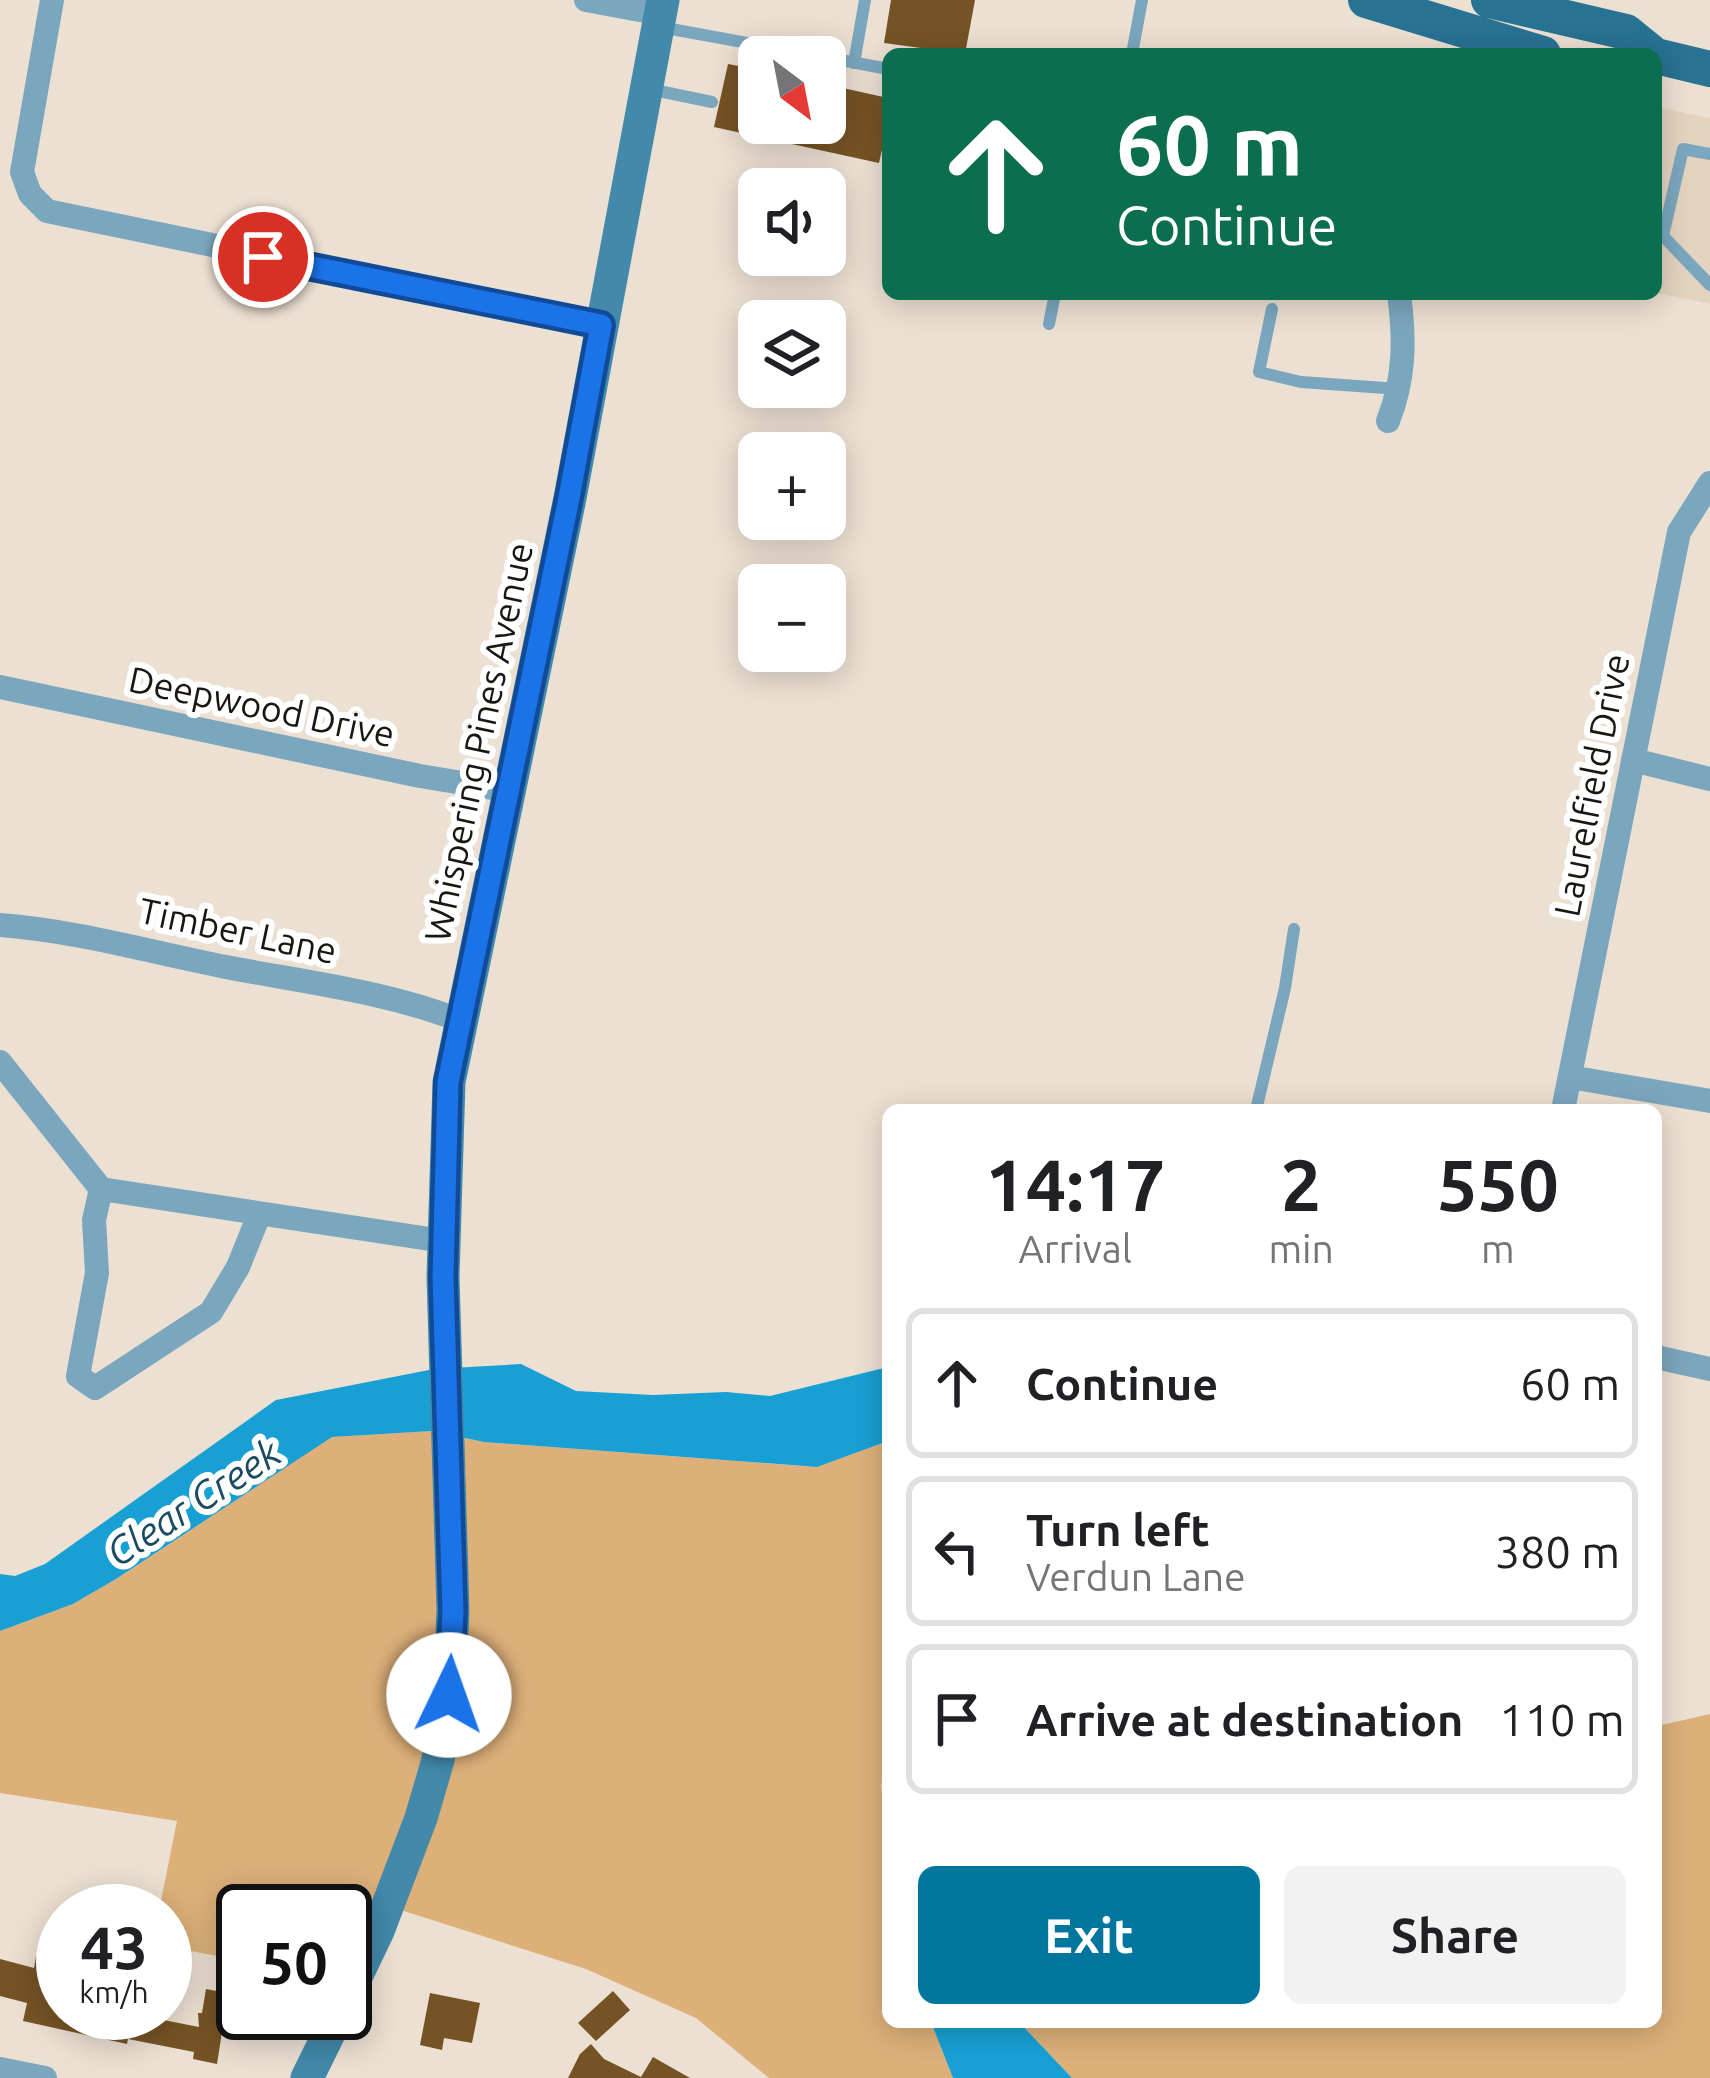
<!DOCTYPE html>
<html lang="en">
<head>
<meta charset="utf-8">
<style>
  body { margin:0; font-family:Ubuntu,sans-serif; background:#f2f2f2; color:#202124; height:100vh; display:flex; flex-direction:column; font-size:45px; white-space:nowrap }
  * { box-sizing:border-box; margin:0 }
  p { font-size:39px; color:#757577 }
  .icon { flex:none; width:66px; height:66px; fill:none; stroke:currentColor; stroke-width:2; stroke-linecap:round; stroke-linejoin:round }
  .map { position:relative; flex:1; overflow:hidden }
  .drawer { position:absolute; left:882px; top:1104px; width:780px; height:924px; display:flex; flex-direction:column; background:#fff; border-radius:18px; box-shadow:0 6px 30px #0003 }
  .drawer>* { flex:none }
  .banner { position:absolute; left:882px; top:48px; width:780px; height:252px; border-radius:18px; box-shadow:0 6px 30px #0003; background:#0b6e4f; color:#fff; overflow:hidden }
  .needle { width:78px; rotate:148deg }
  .buttons { position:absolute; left:738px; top:36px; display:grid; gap:24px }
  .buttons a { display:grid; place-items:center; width:108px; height:108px; border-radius:18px; background:#fff; box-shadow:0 6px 30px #0003; font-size:60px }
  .speed { position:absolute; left:36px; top:1884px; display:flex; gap:24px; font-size:60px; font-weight:700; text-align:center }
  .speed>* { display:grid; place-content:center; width:156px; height:156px; border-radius:50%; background:#fff; box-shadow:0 6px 30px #0003; line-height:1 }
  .speed small { font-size:30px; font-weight:400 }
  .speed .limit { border:6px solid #111; border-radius:18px; background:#fff; color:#111 }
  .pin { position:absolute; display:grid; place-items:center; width:102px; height:102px; color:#fff; margin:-51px; border:6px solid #fff; border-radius:50%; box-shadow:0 3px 12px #0007 }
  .me { position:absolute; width:132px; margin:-66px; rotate:3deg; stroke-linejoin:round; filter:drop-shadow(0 0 9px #0008) }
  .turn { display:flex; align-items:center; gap:42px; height:252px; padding:0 36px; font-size:54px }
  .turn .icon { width:156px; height:156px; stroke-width:2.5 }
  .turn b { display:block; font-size:84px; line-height:102px }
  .eta { display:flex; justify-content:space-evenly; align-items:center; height:204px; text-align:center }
  .eta b { font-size:72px; font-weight:700; line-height:84px }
  .action { display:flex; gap:24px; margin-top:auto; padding:24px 36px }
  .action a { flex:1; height:138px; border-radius:18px; background:#00769f; color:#fff; font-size:48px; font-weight:700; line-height:138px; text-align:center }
  .action a+a { background:#f2f2f2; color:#202124 }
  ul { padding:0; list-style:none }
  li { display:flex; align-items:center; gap:36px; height:150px; margin:0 24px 18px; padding:0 12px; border:6px solid #e0e0e0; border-radius:18px }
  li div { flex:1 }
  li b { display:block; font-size:45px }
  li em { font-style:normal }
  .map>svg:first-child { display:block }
  .built { fill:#e4d3bf }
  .green { fill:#ddb07a }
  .water { fill:#18a0d4 }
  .building { fill:#765325 }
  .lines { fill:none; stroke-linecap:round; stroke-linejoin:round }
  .service { stroke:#7ba7be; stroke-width:12 }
  .minor { stroke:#7ba7be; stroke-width:24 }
  .secondary { stroke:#4289ab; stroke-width:33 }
  .primary { stroke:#287293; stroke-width:36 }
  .route-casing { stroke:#114b97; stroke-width:30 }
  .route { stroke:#1a73e8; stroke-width:21 }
  .labels { text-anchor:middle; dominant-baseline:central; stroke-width:12; stroke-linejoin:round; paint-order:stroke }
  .street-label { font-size:36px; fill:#1a1611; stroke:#fff }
  .water-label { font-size:39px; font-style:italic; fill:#1b4b62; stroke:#fff }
</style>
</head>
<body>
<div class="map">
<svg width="1710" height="2078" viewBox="0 0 1710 2078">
  <rect width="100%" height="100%" fill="#ece0d2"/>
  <path class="built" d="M1656,107L1710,118V304L1656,293Z"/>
  <path class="green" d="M432,1431L484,1442L816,1467L888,1441V1764L881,1785L888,1846V2022H931L953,2078H769L696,2018L586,1969L347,1893L340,1911H243V1961L165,1946V1911H159L177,1821L0,1793V1631L73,1604L116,1579L331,1437Z
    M1710,1714V2078H1072L1019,2022H1656L1662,1725Z"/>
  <path class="water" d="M521,1364L576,1391L653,1395L726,1392L770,1396L888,1367V1441L817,1467L484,1442L432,1431L332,1437L116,1579L73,1604L0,1631V1574L15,1576L45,1564L276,1400L434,1369Z
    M931,2022H1019L1072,2078H953Z"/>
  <path class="building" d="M891,0H975L965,54L884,43Z
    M728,64L759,70V123H825V84L888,98V123L879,163L714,127Z
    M36,1957L63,1962V2013H128L199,2027L198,2013H202L206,1989L243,1996V2013H251L248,2031L223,2026L217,2064L193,2059L194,2052L128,2039L127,2044L23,2021L27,2003L0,1996V1959L34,1968Z
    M613,1991L630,2010L596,2041L578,2023Z
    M430,1993L480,2003L472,2043L444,2038L442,2050L420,2045Z
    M591,2044L604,2059L641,2077L653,2057L690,2078H568L580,2054Z"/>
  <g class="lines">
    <path class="service" d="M660,27L824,57
      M1132,54L1142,0
      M825,57L888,69
      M854,63L865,0
      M649,89L712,102
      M1710,154L1683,149L1663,236L1710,285
      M1272,309L1259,372L1301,382L1399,389
      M1049,324L1055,294
      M1256,1110L1285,988L1294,929"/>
    <path class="minor" d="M52,0L22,172L30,194L47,211L601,325
      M586,0L661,14
      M1388,421C1405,378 1405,339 1399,294
      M0,687L420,776L510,791
      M1633,760L1710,779
      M0,925C78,931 150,952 226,967C304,982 384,991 459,1020
      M0,1062L101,1189L443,1241
      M1570,1077L1710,1101
      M1563,1110L1679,532L1710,483
      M101,1189L94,1220L97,1273L78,1376L95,1388L211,1312L238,1267L259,1215
      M1656,1357L1710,1369
      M0,2069L45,2078"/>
    <path class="secondary" d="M345,2000L378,1931L421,1818L438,1760L449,1695L453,1611L443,1277L449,1082L570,498L663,0
      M307,2078L339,2013"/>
    <path class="primary" d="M1366,0L1543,54
      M1489,0L1626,32L1653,54
      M1656,56L1710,69"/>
  </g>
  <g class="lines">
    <g class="route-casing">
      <path id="route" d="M263,257L601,325L569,498L448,1082L443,1277L453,1611L449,1695"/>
    </g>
    <use href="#route" class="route"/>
  </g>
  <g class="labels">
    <g class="street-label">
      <text transform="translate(262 706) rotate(12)">Deepwood Drive</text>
      <text transform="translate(478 742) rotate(-78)">Whispering Pines Avenue</text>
      <text transform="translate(1591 785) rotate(-79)">Laurelfield Drive</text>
      <text transform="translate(238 930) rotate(12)">Timber Lane</text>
    </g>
    <g class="water-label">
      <text transform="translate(193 1502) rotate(-33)">Clear Creek</text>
    </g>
  </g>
</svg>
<div class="buttons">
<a><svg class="needle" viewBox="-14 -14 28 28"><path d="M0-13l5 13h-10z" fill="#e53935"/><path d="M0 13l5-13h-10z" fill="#757577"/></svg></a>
<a><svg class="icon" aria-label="sound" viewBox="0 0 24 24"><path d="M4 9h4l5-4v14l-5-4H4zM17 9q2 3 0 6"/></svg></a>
<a><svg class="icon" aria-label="layers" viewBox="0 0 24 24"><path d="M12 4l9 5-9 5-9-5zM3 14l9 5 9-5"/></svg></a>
<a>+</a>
<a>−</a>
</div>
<div class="speed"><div>43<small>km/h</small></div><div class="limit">50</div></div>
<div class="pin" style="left:263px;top:257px;background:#d93025"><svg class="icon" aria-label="arrive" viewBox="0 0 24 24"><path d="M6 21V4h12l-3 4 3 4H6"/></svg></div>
<svg class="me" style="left:449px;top:1695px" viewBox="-20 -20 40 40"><circle r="19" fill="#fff"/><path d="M0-13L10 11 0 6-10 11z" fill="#1a73e8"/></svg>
<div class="banner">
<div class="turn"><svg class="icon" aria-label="ahead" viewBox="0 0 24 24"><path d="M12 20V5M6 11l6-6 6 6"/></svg><div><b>60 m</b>Continue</div></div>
</div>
<section class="drawer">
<div class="eta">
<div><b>14:17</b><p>Arrival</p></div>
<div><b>2</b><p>min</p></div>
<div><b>550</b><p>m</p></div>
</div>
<ul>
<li><svg class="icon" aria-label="ahead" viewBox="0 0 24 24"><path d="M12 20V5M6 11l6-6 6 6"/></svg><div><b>Continue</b></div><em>60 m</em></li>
<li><svg class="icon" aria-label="left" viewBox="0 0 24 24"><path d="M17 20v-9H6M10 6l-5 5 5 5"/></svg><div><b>Turn left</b><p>Verdun Lane</p></div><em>380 m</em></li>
<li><svg class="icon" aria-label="arrive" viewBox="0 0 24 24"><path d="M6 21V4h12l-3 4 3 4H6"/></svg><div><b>Arrive at destination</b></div><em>110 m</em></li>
</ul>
<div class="action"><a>Exit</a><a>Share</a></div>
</section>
</div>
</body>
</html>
